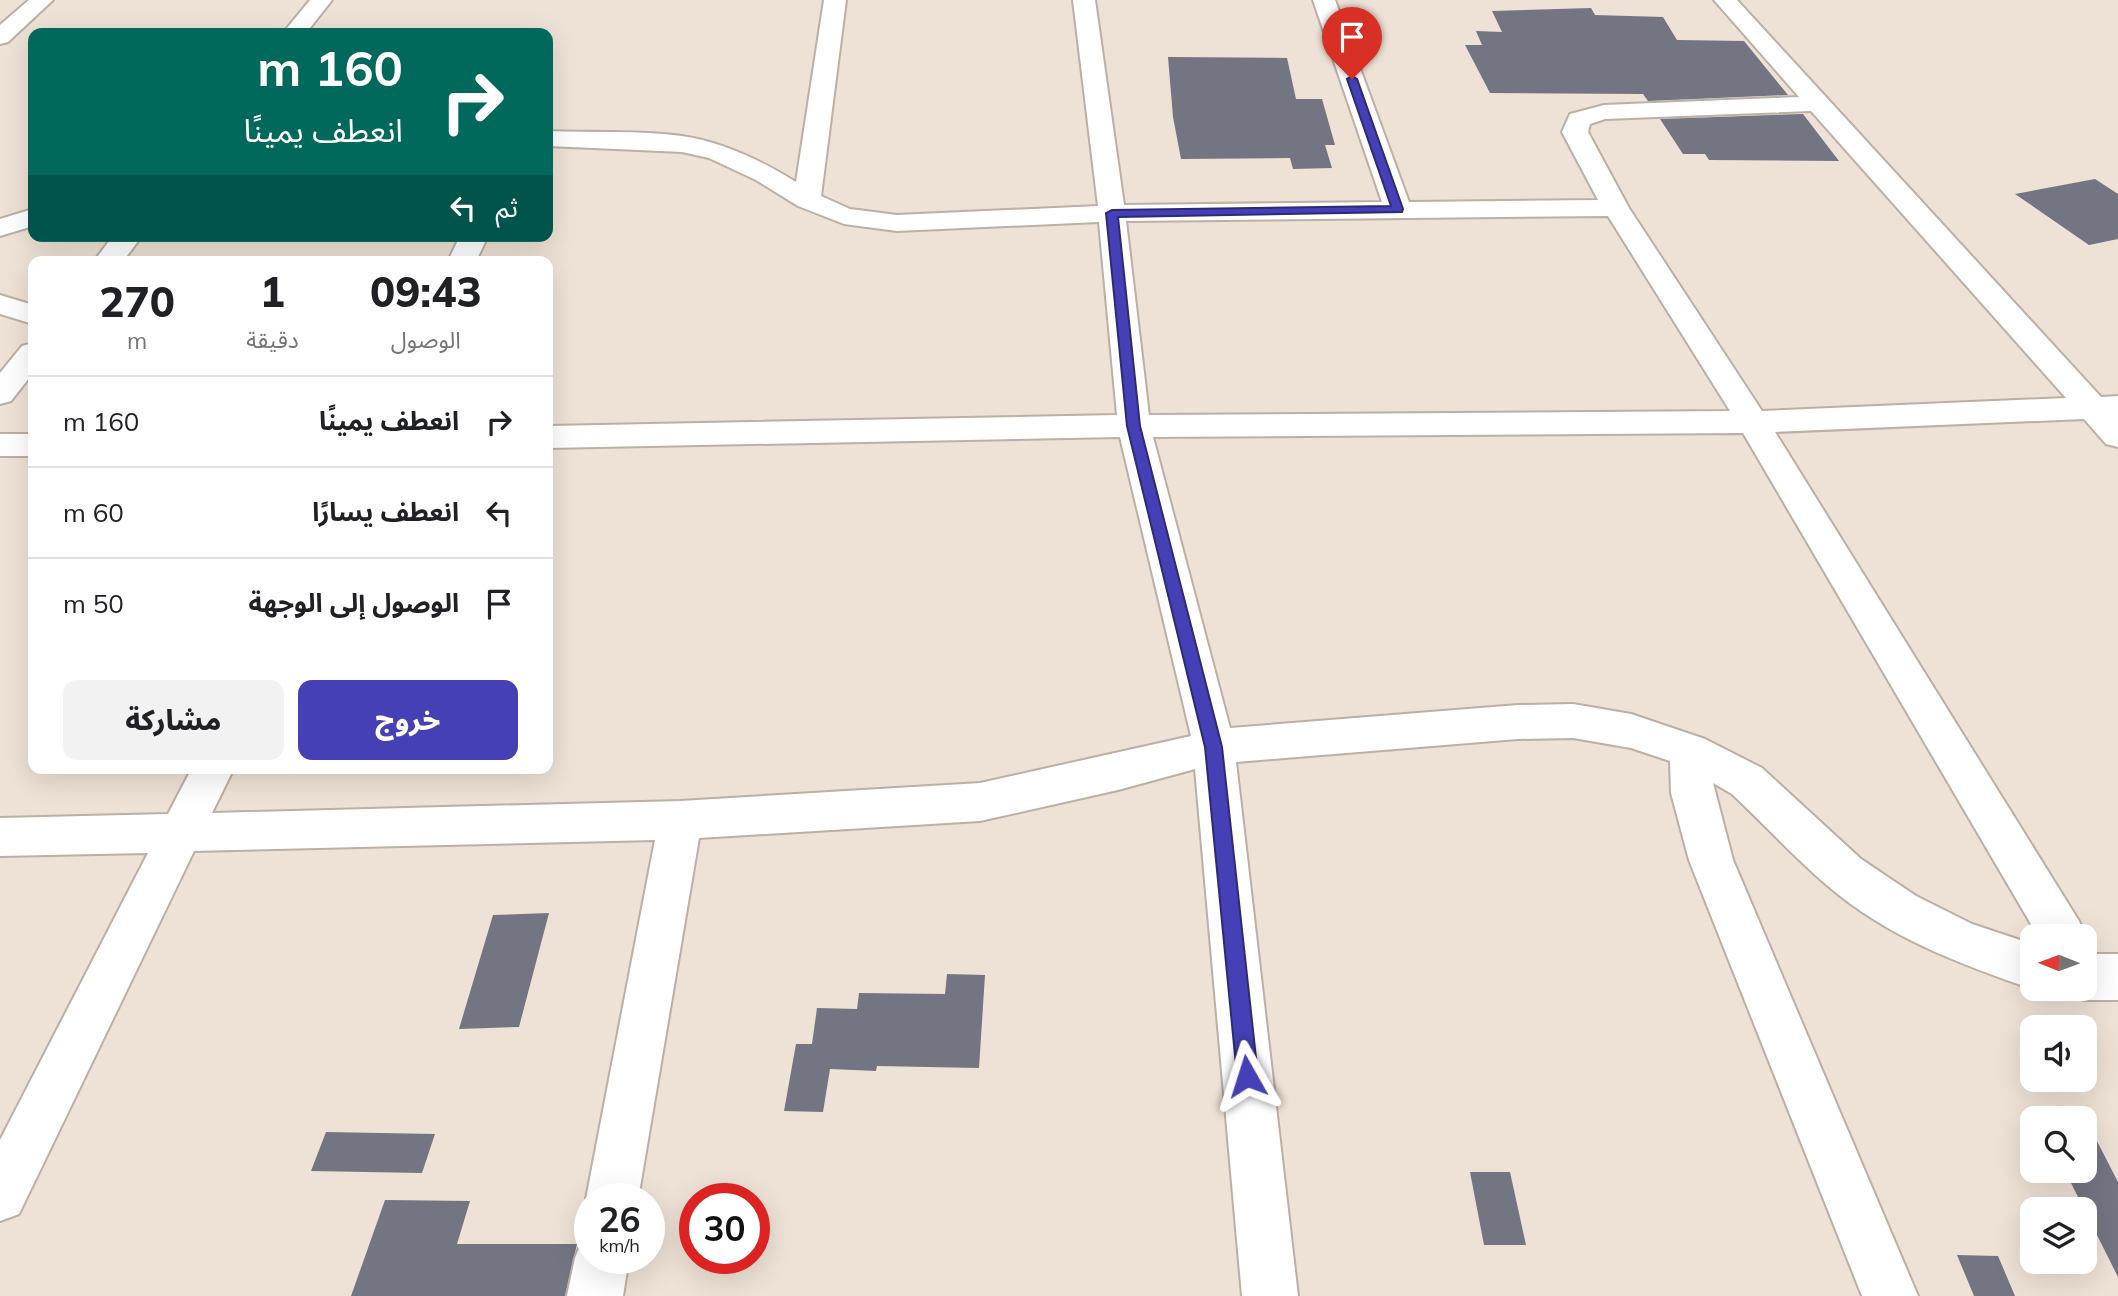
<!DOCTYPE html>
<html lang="ar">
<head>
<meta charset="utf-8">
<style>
  body { margin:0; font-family:Mulish,"Noto Sans Arabic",sans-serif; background:#f2f2f2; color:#202124; direction:rtl; height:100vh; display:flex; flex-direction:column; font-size:26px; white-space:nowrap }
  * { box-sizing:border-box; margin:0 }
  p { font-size:23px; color:#757577 }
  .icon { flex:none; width:38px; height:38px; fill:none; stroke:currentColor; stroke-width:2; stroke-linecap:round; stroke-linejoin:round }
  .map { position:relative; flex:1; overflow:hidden; direction:ltr }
  .sheet { position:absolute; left:28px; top:256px; width:525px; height:518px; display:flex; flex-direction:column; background:#fff; border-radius:14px; box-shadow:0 7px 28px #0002; direction:rtl }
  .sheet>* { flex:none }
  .hud { position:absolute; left:28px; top:28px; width:525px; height:214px; border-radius:14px; box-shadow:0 7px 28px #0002; direction:rtl; background:#00695c; color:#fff; overflow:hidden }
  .needle { width:46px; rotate:271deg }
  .buttons { position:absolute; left:2020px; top:924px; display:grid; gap:14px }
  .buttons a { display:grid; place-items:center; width:77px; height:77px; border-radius:14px; background:#fff; box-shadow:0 7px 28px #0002; font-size:35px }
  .speed { position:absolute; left:574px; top:1183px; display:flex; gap:14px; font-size:35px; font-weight:700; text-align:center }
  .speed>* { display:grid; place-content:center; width:91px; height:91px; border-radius:50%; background:#fff; box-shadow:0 7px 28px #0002; line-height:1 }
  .speed small { font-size:18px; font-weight:400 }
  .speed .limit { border:10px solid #d22; background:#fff; color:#111 }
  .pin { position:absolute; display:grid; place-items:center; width:60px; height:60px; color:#fff; margin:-72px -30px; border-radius:50% 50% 50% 0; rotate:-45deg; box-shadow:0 0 7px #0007 }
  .pin .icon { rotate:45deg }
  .me { position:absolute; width:77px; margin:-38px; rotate:354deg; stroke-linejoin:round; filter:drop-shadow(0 0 5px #0008) }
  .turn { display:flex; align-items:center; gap:24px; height:147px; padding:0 35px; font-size:32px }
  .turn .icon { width:91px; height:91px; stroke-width:2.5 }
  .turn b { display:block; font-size:49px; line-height:60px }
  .then { display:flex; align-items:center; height:66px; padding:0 35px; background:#0003; gap:14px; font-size:26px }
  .eta { display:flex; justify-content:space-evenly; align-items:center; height:119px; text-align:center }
  .eta b { font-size:42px; font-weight:800; line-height:49px }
  .button { display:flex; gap:14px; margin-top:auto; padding:14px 35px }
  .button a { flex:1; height:80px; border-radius:14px; background:#4540b6; color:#fff; font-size:28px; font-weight:800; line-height:80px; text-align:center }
  .button a+a { background:#f2f2f2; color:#202124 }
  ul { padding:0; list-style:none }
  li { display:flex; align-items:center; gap:21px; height:91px; padding:0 35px; border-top:2px solid #e0e0e0 }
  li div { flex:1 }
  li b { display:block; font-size:26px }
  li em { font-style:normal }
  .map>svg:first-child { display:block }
  .building { fill:#737583 }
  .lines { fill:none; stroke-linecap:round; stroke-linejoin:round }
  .street-casing { stroke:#bcafa4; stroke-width:4 }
  .secondary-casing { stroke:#bcafa4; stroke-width:4 }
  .street { fill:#fff; fill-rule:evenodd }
  .secondary { fill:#fff; fill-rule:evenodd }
  .route { fill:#4540b6; stroke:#2d2a76; stroke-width:2 }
</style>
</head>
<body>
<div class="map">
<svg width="2118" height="1296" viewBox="0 0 2118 1296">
  <rect width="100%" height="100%" fill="#eee1d5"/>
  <path class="building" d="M1591,8L1595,15L1663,17L1677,40L1744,41L1788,95L1648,101L1643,94L1490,93L1465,45H1482L1476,31L1502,32L1492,11Z
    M1168,57L1287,58L1296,99H1322L1335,145H1325L1332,168L1293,169L1290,158L1181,159L1173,117Z
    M1803,114L1839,161L1709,160L1705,154H1683L1660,119Z
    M2095,179L2118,194V239L2089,245L2015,194Z
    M549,913L519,1027L459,1029L493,915Z
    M947,974L985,975L979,1068L877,1066L876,1071L830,1069L823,1112L784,1111L796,1044H812L817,1008L857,1009L859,993L945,994Z
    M2035,1111L2082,1112L2118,1182V1277L2065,1171H2084V1118H2039Z
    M326,1132L435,1134L422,1173L311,1171Z
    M1470,1172H1510L1526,1245H1484Z
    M385,1200L470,1201L457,1244H577L565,1296H351Z
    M1957,1255L1998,1256L2015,1296H1974Z"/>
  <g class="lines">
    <g class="street-casing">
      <path id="street" d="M29,0H53L8,42L0,44V25Z
        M824,0H846L821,196L850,209L897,215L1098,206L1073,0H1095L1124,205L1382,202L1313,0H1335L1409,202L1598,200L1562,132L1570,114L1604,105L1799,97L1714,0H1737L2101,397L2118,396V447L2106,444L2084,419L1775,432L2079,921L2086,936L2084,940V936H2038L1743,433L1153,437L1230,728L1518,705L1573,704L1631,714L1705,739L1762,768L1861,859L1916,896L1972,924L2032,944V989C1960,964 1887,937 1828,886C1795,858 1764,824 1732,794L1713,783L1733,860L1918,1296H1862L1689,860L1671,793L1670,761L1631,748L1573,738L1518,739L1236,762L1298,1296H1242L1195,769L1118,790L980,821L699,838L638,1199H590V1209L586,1199L655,840L194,851L19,1214L0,1221V1140L148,853L0,856V818L168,814L192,768H234L212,813L680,801L980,783L1191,736L1120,437L548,448V426L1117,415L1099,222L897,231L844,224L798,206L756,180L709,158L682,152L548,146V131C592,133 639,130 682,136C723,142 762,161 796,182ZM1811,111L2066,398L1762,411L1629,208L1588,132L1590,124L1605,119ZM1608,216L1730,411L1149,415L1126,221Z
        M33,209V226L0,236V219Z
        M460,236H488L476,261H448Z
        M0,295L33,305V324L0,314Z
        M0,434H33V456H0Z
        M2084,954H2118V1000H2084L2067,993L2065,989H2084Z
        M590,1236V1258H629L623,1296H567L575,1258L583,1239Z"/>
    </g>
    <g class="secondary-casing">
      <path id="secondary" d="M310,0H332L306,33H283Z
        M113,236H142L123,261H94Z
        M33,343V373L11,401L0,404V373L22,346Z"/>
    </g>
    <use href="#street" class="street"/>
    <use href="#secondary" class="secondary"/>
  </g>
  <path class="route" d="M1352,76L1357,79L1403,209L1402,212L1118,217L1140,426L1222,747L1258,1076L1255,1084L1247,1087L1240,1084L1237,1076L1205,747L1127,426L1106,213L1112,210L1391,206L1347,79Z"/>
</svg>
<div class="buttons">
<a><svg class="needle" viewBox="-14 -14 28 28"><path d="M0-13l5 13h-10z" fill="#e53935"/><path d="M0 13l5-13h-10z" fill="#757577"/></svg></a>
<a><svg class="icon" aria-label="sound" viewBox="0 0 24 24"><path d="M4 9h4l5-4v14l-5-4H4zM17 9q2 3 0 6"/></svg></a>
<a><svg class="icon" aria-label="search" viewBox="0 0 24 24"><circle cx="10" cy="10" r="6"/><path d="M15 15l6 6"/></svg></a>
<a><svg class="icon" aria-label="layers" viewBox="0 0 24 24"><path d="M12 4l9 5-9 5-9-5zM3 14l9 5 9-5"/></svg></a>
</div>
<div class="speed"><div>26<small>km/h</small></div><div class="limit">30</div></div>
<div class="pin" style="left:1352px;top:79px;background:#d93025"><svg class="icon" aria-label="arrive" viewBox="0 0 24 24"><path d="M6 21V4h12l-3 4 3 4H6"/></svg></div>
<svg class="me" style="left:1247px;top:1076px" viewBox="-20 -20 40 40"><path d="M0-17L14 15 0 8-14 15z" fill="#4540b6" stroke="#fff" stroke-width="4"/></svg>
<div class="hud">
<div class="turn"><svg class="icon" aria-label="right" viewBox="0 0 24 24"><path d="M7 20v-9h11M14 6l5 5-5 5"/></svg><div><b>160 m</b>انعطف يمينًا</div></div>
<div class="then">ثم<svg class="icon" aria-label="left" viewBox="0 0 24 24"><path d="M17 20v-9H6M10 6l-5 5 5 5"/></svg></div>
</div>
<section class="sheet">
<div class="eta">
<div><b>09:43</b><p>الوصول</p></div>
<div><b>1</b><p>دقيقة</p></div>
<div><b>270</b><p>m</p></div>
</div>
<ul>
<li><svg class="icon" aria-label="right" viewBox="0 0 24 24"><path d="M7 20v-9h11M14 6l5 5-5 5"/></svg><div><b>انعطف يمينًا</b></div><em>160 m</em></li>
<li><svg class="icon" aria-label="left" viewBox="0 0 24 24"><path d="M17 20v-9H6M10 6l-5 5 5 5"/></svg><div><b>انعطف يسارًا</b></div><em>60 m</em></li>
<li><svg class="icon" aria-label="arrive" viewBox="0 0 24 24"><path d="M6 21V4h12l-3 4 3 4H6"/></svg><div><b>الوصول إلى الوجهة</b></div><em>50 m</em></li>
</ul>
<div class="button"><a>خروج</a><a>مشاركة</a></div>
</section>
</div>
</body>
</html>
